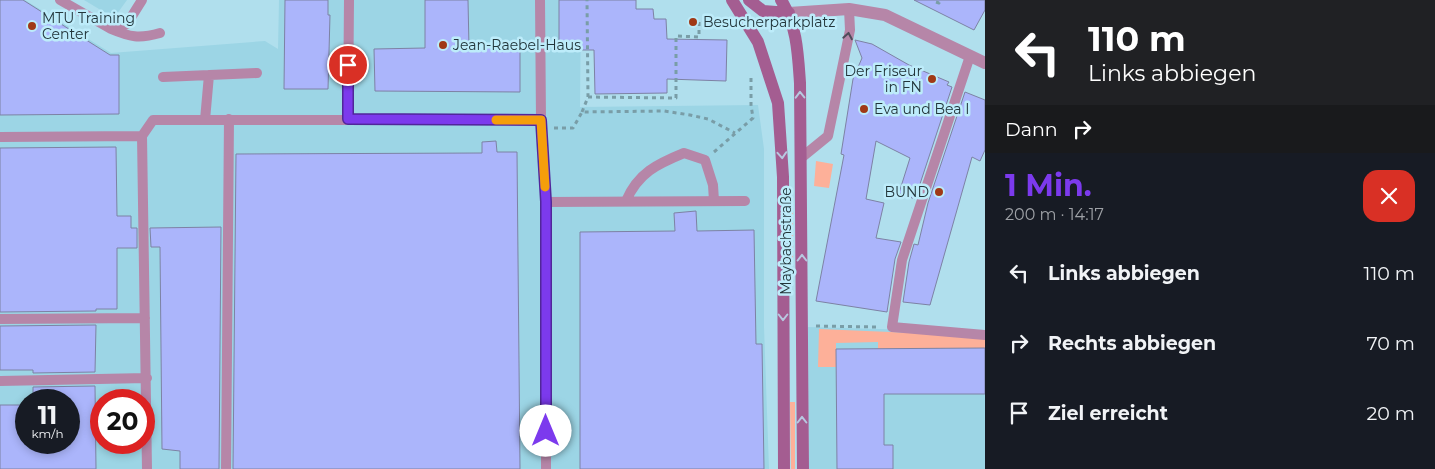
<!DOCTYPE html>
<html lang="de">
<head>
<meta charset="utf-8">
<style>
  body { margin:0; font-family:Montserrat,sans-serif; background:#20242c; color:#f1f3f6; height:100vh; display:flex; flex-direction:column; font-size:19px; white-space:nowrap }
  * { box-sizing:border-box; margin:0 }
  p { font-size:16px; color:#9ea1a6 }
  .icon { flex:none; width:28px; height:28px; fill:none; stroke:currentColor; stroke-width:2; stroke-linecap:round; stroke-linejoin:round }
  .map { position:relative; flex:1; overflow:hidden }
  .details { display:flex; flex-direction:column; background:#171b24; width:450px }
  .details>* { flex:none }
  .top-card { background:#202124; color:#fff; overflow:hidden }
  .speed { position:absolute; left:15px; top:389px; display:flex; gap:10px; font-size:25px; font-weight:700; text-align:center }
  .speed>* { display:grid; place-content:center; width:65px; height:65px; border-radius:50%; background:#171b24; box-shadow:0 2px 8px #0003; line-height:1 }
  .speed small { font-size:12px; font-weight:400 }
  .speed .limit { border:8px solid #d22; background:#fff; color:#111 }
  .pin { position:absolute; display:grid; place-items:center; width:42px; height:42px; color:#fff; margin:-21px; border:2px solid #fff; border-radius:50%; box-shadow:0 1px 5px #0007 }
  .me { position:absolute; width:55px; margin:-28px; rotate:0deg; stroke-linejoin:round; filter:drop-shadow(0 0 4px #0008) }
  .turn { display:flex; align-items:center; gap:18px; height:105px; padding:0 20px; font-size:22px }
  .turn .icon { width:65px; height:65px; stroke-width:2.5 }
  .turn b { display:block; font-size:35px; line-height:42px }
  .then { display:flex; align-items:center; height:48px; padding:0 20px; background:#0003; gap:10px; font-size:19px }
  .round { display:grid; place-items:center; flex:none; width:52px; height:52px; border-radius:15px; background:#20242c }
  .headline { display:flex; align-items:center; justify-content:space-between; height:85px; padding:0 20px }
  h1 { font-size:30px; font-weight:700; line-height:38px; color:#7c3aed }
  ul { padding:0; list-style:none }
  li { display:flex; align-items:center; gap:15px; height:70px; padding:0 20px }
  li div { flex:1 }
  li b { display:block; font-size:19px }
  li em { font-style:normal }
  main { display:flex; flex:1; min-height:0 }
  .map>svg:first-child { display:block }
  .built { fill:#9cd5e5; fill-rule:evenodd }
  .green { fill:#fdb099 }
  .building { fill:#abb5fb; stroke:#7d82a4 }
  .lines { fill:none; stroke-linecap:round; stroke-linejoin:round }
  .path { stroke:#799da7; stroke-width:3; stroke-dasharray:4 4; stroke-linecap:butt }
  .lane { stroke:#b686a8; stroke-width:10 }
  .street { stroke:#b686a8; stroke-width:12 }
  .secondary { stroke:#a45d91; stroke-width:12 }
  .oneway { stroke:#4e4d5b }
  .oneway2 { stroke:#b7c8e0 }
  .route-casing { stroke:#51269a; stroke-width:12 }
  .route { stroke:#7c3aed; stroke-width:9 }
  .slow { stroke:#f59e0b; stroke-width:9 }
  .poi-dot { fill:#a03916; stroke:#bdecfa; stroke-width:2 }
  .labels { text-anchor:middle; dominant-baseline:central; stroke-width:5; stroke-linejoin:round; paint-order:stroke }
  .poi-label { font-size:14px; fill:#22353a; stroke:#bdecfa; text-anchor:start }
  .street-label { font-size:14px; fill:#22353a; stroke:#bdecfa }
</style>
</head>
<body>
<main>
<div class="map">
<svg width="985" height="469" viewBox="0 0 985 469">
  <rect width="100%" height="100%" fill="#b0dfed"/>
  <path class="built" d="M0,0H25L111,53L265,41L278,49L279,0H581L580,107L758,105L764,149V327L769,469H0ZM26,400H69V442H26ZM101,400H144V442H101Z
    M84,0H127L114,18Z
    M808,327L985,332V469H809Z"/>
  <path class="green" d="M816,161L833,164L829,188L814,186Z
    M790,203H793V262H790Z
    M819,329L985,336V348L878,349V342L836,343V367H818Z
    M790,402H795V469H791Z"/>
  <path class="building" d="M0,0H23L110,55H119V114L0,115Z
    M285,0H328V15H330L328,89H284Z
    M425,0H468L469,48L520,46V92L375,91L374,49L425,48Z
    M559,0H636V9H653L654,19H666L667,39L727,40L726,81L667,79V93L595,94L594,50H559Z
    M914,0H985V10L974,30Z
    M855,40L872,44L909,65L949,82L947,85L952,87L915,199L899,193L910,158L876,141L866,199L884,203L876,238L901,242L895,259L887,312L816,301L844,155L841,154L853,79L862,58Z
    M965,92L985,100V150L980,161L972,157L930,305L903,302L909,262L914,244L918,245L928,203Z
    M496,141L497,152H517L520,469H233L236,154L482,153V142Z
    M116,147L117,216H131V228H137V248H117V309H96V311L0,312V148Z
    M696,211L697,231L754,230L756,344H762L764,469H580V232L675,231L674,213Z
    M221,227L219,469H180V451L162,449L160,247H151L150,228Z
    M96,325L95,372L33,373V370H0V326Z
    M985,348V394H884V445H893V469H837L836,349Z
    M95,386L96,469H0V405H26V442H69V400H33V387Z"/>
  <g class="lines">
    <path class="path" d="M936,2L939,3L940,0
      M588,97L676,98V36L699,37V18
      M582,112L588,97L587,0
      M554,128H573L582,112L664,111L690,115L708,119L735,133
      M714,152L753,118L751,105V74
      M816,326L879,327"/>
    <path class="lane" d="M60,0L111,29L127,24L142,0
      M540,0L541,120L546,202V469
      M111,29C130,37 139,39 160,33
      M970,56L902,260L892,327L985,335
      M163,77L257,73
      M348,119L349,0
      M205,120L209,75
      M0,137L142,136
      M801,158L828,136L850,30L849,9
      M626,201C638,173 657,164 684,153L705,160L713,185L714,201
      M546,202L745,201
      M0,319L145,318
      M0,381L147,378
      M147,469L142,136L153,120H541
      M226,469L229,119"/>
    <path class="street" d="M789,13L849,9L885,15L985,63"/>
    <path class="secondary" d="M732,0L758,42L778,103L783,177L784,469
      M749,0L763,11L789,13
      M781,0C797,25 798,54 800,83L803,469"/>
  </g>
  <defs><path id="oneway-chevron" d="M-2-3.5L2.5 0L-2 3.5" fill="none" stroke-width="1.6" stroke-linecap="round" stroke-linejoin="round" transform="scale(1.25)"/></defs>
  <use class="oneway" href="#oneway-chevron" transform="translate(848 36) rotate(-80)"/>
  <g class="oneway2">
    <use href="#oneway-chevron" transform="translate(800 95) rotate(-91)"/>
    <use href="#oneway-chevron" transform="translate(782 155) rotate(86)"/>
    <use href="#oneway-chevron" transform="translate(802 258) rotate(-90)"/>
    <use href="#oneway-chevron" transform="translate(783 317) rotate(90)"/>
    <use href="#oneway-chevron" transform="translate(802 420) rotate(-90)"/>
  </g>
  <g class="lines">
    <g class="route-casing">
      <path id="route" d="M348,65V119L541,120L546,202V431"/>
    </g>
    <use href="#route" class="route"/>
    <path class="slow" d="M496,120H541L545,187"/>
  </g>
  <g class="poi-dot">
    <circle cx="693" cy="22" r="5"/>
    <circle cx="32" cy="26" r="5"/>
    <circle cx="443" cy="45" r="5"/>
    <circle cx="932" cy="79" r="5"/>
    <circle cx="864" cy="109" r="5"/>
    <circle cx="939" cy="192" r="5"/>
  </g>
  <g class="labels">
    <g class="poi-label">
      <text x="42" y="18">MTU Training<tspan x="42" dy="16">Center</tspan></text>
      <text x="703" y="22">Besucherparkplatz</text>
      <text x="453" y="45">Jean-Raebel-Haus</text>
      <text x="922" y="71" text-anchor="end">Der Friseur<tspan x="922" dy="16">in FN</tspan></text>
      <text x="874" y="109">Eva und Bea I</text>
      <text x="929" y="192" text-anchor="end">BUND</text>
    </g>
    <g class="street-label">
      <text transform="translate(786 241) rotate(-90)">Maybachstraße</text>
    </g>
  </g>
</svg>
<div class="speed"><div>11<small>km/h</small></div><div class="limit">20</div></div>
<div class="pin" style="left:348px;top:65px;background:#d93025"><svg class="icon" aria-label="arrive" viewBox="0 0 24 24"><path d="M6 21V4h12l-3 4 3 4H6"/></svg></div>
<svg class="me" style="left:546px;top:431px" viewBox="-20 -20 40 40"><circle r="19" fill="#fff"/><path d="M0-13L10 11 0 6-10 11z" fill="#7c3aed"/></svg>
</div>
<section class="details">
<div class="top-card">
<div class="turn"><svg class="icon" aria-label="left" viewBox="0 0 24 24"><path d="M17 20v-9H6M10 6l-5 5 5 5"/></svg><div><b>110 m</b>Links abbiegen</div></div>
<div class="then">Dann<svg class="icon" aria-label="right" viewBox="0 0 24 24"><path d="M7 20v-9h11M14 6l5 5-5 5"/></svg></div>
</div>
<div class="headline"><div><h1>1 Min.</h1><p>200 m · 14:17</p></div><a class="round" style="background:#d93025;color:#fff"><svg class="icon" aria-label="close" viewBox="0 0 24 24"><path d="M6 6l12 12M18 6L6 18"/></svg></a></div>
<ul>
<li><svg class="icon" aria-label="left" viewBox="0 0 24 24"><path d="M17 20v-9H6M10 6l-5 5 5 5"/></svg><div><b>Links abbiegen</b></div><em>110 m</em></li>
<li><svg class="icon" aria-label="right" viewBox="0 0 24 24"><path d="M7 20v-9h11M14 6l5 5-5 5"/></svg><div><b>Rechts abbiegen</b></div><em>70 m</em></li>
<li><svg class="icon" aria-label="arrive" viewBox="0 0 24 24"><path d="M6 21V4h12l-3 4 3 4H6"/></svg><div><b>Ziel erreicht</b></div><em>20 m</em></li>
</ul>
</section>
</main>
</body>
</html>
